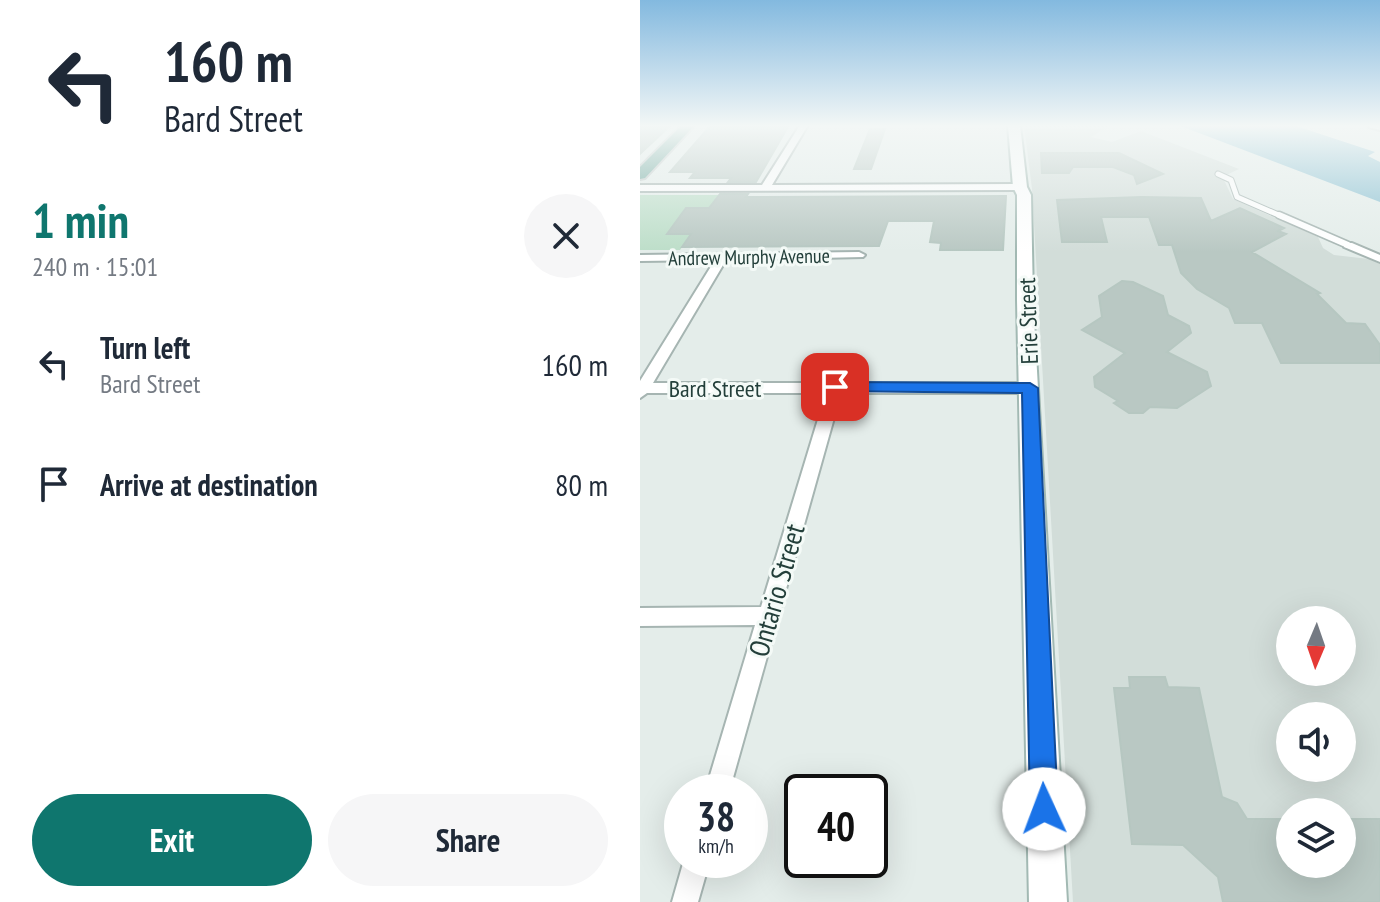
<!DOCTYPE html>
<html lang="en">
<head>
<meta charset="utf-8">
<style>
  body { margin:0; font-family:"PT Sans Narrow",sans-serif; background:#f6f6f7; color:#1f2937; height:100vh; display:flex; flex-direction:column; font-size:30px; white-space:nowrap }
  * { box-sizing:border-box; margin:0 }
  p { font-size:26px; color:#747a83 }
  .icon { flex:none; width:44px; height:44px; fill:none; stroke:currentColor; stroke-width:2; stroke-linecap:round; stroke-linejoin:round }
  .map { position:relative; flex:1; overflow:hidden }
  .drawer { display:flex; flex-direction:column; background:#fff; width:640px }
  .drawer>* { flex:none }
  .hud { background:#fff; color:#1f2937; overflow:hidden }
  .needle { width:52px; rotate:182deg }
  .fabs { position:absolute; left:636px; top:606px; display:grid; gap:16px }
  .fabs a { display:grid; place-items:center; width:80px; height:80px; border-radius:50%; background:#fff; box-shadow:0 8px 32px #0002; font-size:40px }
  .speed { position:absolute; left:24px; top:774px; display:flex; gap:16px; font-size:40px; font-weight:700; text-align:center }
  .speed>* { display:grid; place-content:center; width:104px; height:104px; border-radius:50%; background:#fff; box-shadow:0 8px 32px #0002; line-height:1 }
  .speed small { font-size:20px; font-weight:400 }
  .speed .limit { border:4px solid #111; border-radius:12px; background:#fff; color:#111 }
  .pin { position:absolute; display:grid; place-items:center; width:68px; height:68px; color:#fff; margin:-34px; border-radius:16px; box-shadow:0 4px 12px #0006 }
  .me { position:absolute; width:88px; margin:-44px; rotate:358deg; stroke-linejoin:round; filter:drop-shadow(0 0 6px #0008) }
  .turn { display:flex; align-items:center; gap:28px; height:168px; padding:0 32px; font-size:36px }
  .turn .icon { width:104px; height:104px; stroke-width:2.5 }
  .turn b { display:block; font-size:56px; line-height:68px }
  .round { display:grid; place-items:center; flex:none; width:84px; height:84px; border-radius:42px; background:#f6f6f7 }
  .summary { display:flex; align-items:center; justify-content:space-between; height:136px; padding:0 32px }
  h1 { font-size:48px; font-weight:800; line-height:60px; color:#0f766e }
  .primary-button { display:flex; gap:16px; margin-top:auto; padding:16px 32px }
  .primary-button a { flex:1; height:92px; border-radius:48px; background:#0f766e; color:#fff; font-size:32px; font-weight:800; line-height:92px; text-align:center }
  .primary-button a+a { background:#f6f6f7; color:#1f2937 }
  ul { padding:0; list-style:none }
  li { display:flex; align-items:center; gap:24px; height:120px; padding:0 32px }
  li div { flex:1 }
  li b { display:block; font-size:30px }
  li em { font-style:normal }
  main { display:flex; flex:1; min-height:0 }
  .map>svg:first-child { display:block }
  .built { fill:#d2ddd9; fill-rule:evenodd }
  .green { fill:#bddec9 }
  .water { fill:#8cc1d2 }
  .building { fill:#b9c8c3; stroke:#b6c7c1; stroke-width:2 }
  .lines { fill:none; stroke-linecap:round; stroke-linejoin:round }
  .lane-far1-casing { stroke:#a6b5b2; stroke-width:7 }
  .lane-casing { stroke:#a6b5b2; stroke-width:9 }
  .street-casing { stroke:#a6b5b2; stroke-width:4 }
  .secondary-casing { stroke:#a2b9b3; stroke-width:4 }
  .primary-casing { stroke:#c1c9c8; stroke-width:4 }
  .lane-far1 { stroke:#fff; stroke-width:5 }
  .lane { stroke:#fff; stroke-width:6 }
  .street { fill:#fff; fill-rule:evenodd }
  .secondary { fill:#fff; fill-rule:evenodd }
  .primary { fill:#68a398; fill-rule:evenodd }
  .route { fill:#1a73e8; stroke:#114b97; stroke-width:2 }
  .labels { text-anchor:middle; dominant-baseline:central; stroke-width:6; stroke-linejoin:round; paint-order:stroke }
  .far-street-label { font-size:20px; fill:#233f3a; stroke:#f4faf7 }
  .street-label { font-size:24px; fill:#233f3a; stroke:#f4faf7 }
  .near-street-label { font-size:28px; fill:#233f3a; stroke:#f4faf7 }
</style>
</head>
<body>
<main>
<section class="drawer">
<div class="hud">
<div class="turn"><svg class="icon" aria-label="left" viewBox="0 0 24 24"><path d="M17 20v-9H6M10 6l-5 5 5 5"/></svg><div><b>160 m</b>Bard Street</div></div>
</div>
<div class="summary"><div><h1>1 min</h1><p>240 m · 15:01</p></div><a class="round"><svg class="icon" aria-label="close" viewBox="0 0 24 24"><path d="M6 6l12 12M18 6L6 18"/></svg></a></div>
<ul>
<li><svg class="icon" aria-label="left" viewBox="0 0 24 24"><path d="M17 20v-9H6M10 6l-5 5 5 5"/></svg><div><b>Turn left</b><p>Bard Street</p></div><em>160 m</em></li>
<li><svg class="icon" aria-label="arrive" viewBox="0 0 24 24"><path d="M6 21V4h12l-3 4 3 4H6"/></svg><div><b>Arrive at destination</b></div><em>80 m</em></li>
</ul>
<div class="primary-button"><a>Exit</a><a>Share</a></div>
</section>
<div class="map">
<svg width="740" height="902" viewBox="0 0 740 902">
  <rect width="100%" height="100%" fill="#e4edea"/>
  <path class="built" d="M384,125H471L451,137L472,142L501,131L599,169L580,178L584,180L593,199L678,237L683,248L694,255L729,259L740,264V902H433L392,189ZM650,620H702V672H650ZM650,716H702V768H650ZM650,812H702V864H650Z"/>
  <path class="green" d="M0,195H79L69,208L46,209L27,233L51,234L40,250H0Z"/>
  <path class="water" d="M538,125H653L735,152L728,156L740,162V202Z"/>
  <path class="building" d="M0,125H31L0,154Z
    M71,125H149L116,182H88L91,178H50L55,172H30Z
    M230,129H245L231,169H214Z
    M401,153H479L523,174L497,184L494,175L473,167H433L429,173H402Z
    M80,194H108L106,197L366,196L363,250H300L301,243L290,242L294,221H248L239,246L42,247L51,234H27L46,208H69Z
    M502,197L561,198L571,221L600,208L644,228L638,231L646,234L612,252L680,293L677,294L706,323L725,324L740,345V363H641L622,323H595L589,308L557,289L541,273L532,245H519L509,217H461L467,242H422L417,200Z
    M482,281L493,282L523,296L528,315L549,326L551,333L527,352L567,372L571,386L537,408L510,407L503,413H489L474,403L478,401L455,387L454,377L485,353L442,330L462,317L459,296Z
    M489,677H525L528,687L559,688L582,797L597,803L607,819H650V864H702V819H740V902H583L578,877L543,845L492,844L474,688H490Z"/>
  <g class="lines">
    <g class="lane-far1-casing">
      <path id="lane-far1" d="M578,174L591,180L597,197L643,217"/>
    </g>
    <g class="lane-casing">
      <path id="lane" d="M639,215L708,245"/>
    </g>
    <g class="street-casing">
      <path id="street" d="M160,125H168L132,185L380,184L385,187L380,190L0,191V185H122Z
        M728,125H740V130L729,127Z
        M704,243H712L740,255V262L704,247Z
        M219,252L225,255L223,257L86,260L13,383H390L397,388L390,393H201L89,792H65L115,625L0,626V608L121,607L186,393H7L0,398V381L75,260L0,261V255Z
        M44,860H70L58,902H32Z"/>
    </g>
    <g class="secondary-casing">
      <path id="secondary" d="M368,125H380L387,187L391,195L393,300L427,902H389L377,300V195L373,187Z"/>
    </g>
    <g class="primary-casing">
      <path id="primary" d="M42,125H55L5,178L0,179V167Z"/>
    </g>
    <use href="#lane-far1" class="lane-far1"/>
    <use href="#lane" class="lane"/>
    <use href="#street" class="street"/>
    <use href="#secondary" class="secondary"/>
    <use href="#primary" class="primary"/>
  </g>
  <linearGradient id="sky" x2="0" y2="1"><stop stop-color="#83b9df"/><stop offset="0.5" stop-color="#f3f7f6"/><stop offset="1" stop-color="#f3f7f6" stop-opacity="0"/></linearGradient>
  <rect width="740" height="252" fill="url(#sky)"/>
  <path class="route" d="M195,382L390,383L398,388L418,809L414,819L404,823L394,819L390,809L382,393L190,391L187,387L190,384Z"/>
  <g class="labels">
    <g class="far-street-label">
      <text transform="translate(109 257) rotate(-1)">Andrew Murphy Avenue</text>
    </g>
    <g class="street-label">
      <text transform="translate(388 321) rotate(-92)">Erie Street</text>
      <text x="75" y="388">Bard Street</text>
    </g>
    <g class="near-street-label">
      <text transform="translate(136 590) rotate(-74)">Ontario Street</text>
    </g>
  </g>
</svg>
<div class="fabs">
<a><svg class="needle" viewBox="-14 -14 28 28"><path d="M0-13l5 13h-10z" fill="#e53935"/><path d="M0 13l5-13h-10z" fill="#747a83"/></svg></a>
<a><svg class="icon" aria-label="sound" viewBox="0 0 24 24"><path d="M4 9h4l5-4v14l-5-4H4zM17 9q2 3 0 6"/></svg></a>
<a><svg class="icon" aria-label="layers" viewBox="0 0 24 24"><path d="M12 4l9 5-9 5-9-5zM3 14l9 5 9-5"/></svg></a>
</div>
<div class="speed"><div>38<small>km/h</small></div><div class="limit">40</div></div>
<div class="pin" style="left:195px;top:387px;background:#d93025"><svg class="icon" aria-label="arrive" viewBox="0 0 24 24"><path d="M6 21V4h12l-3 4 3 4H6"/></svg></div>
<svg class="me" style="left:404px;top:809px" viewBox="-20 -20 40 40"><circle r="19" fill="#fff"/><path d="M0-13L10 11 0 6-10 11z" fill="#1a73e8"/></svg>
</div>
</main>
</body>
</html>
